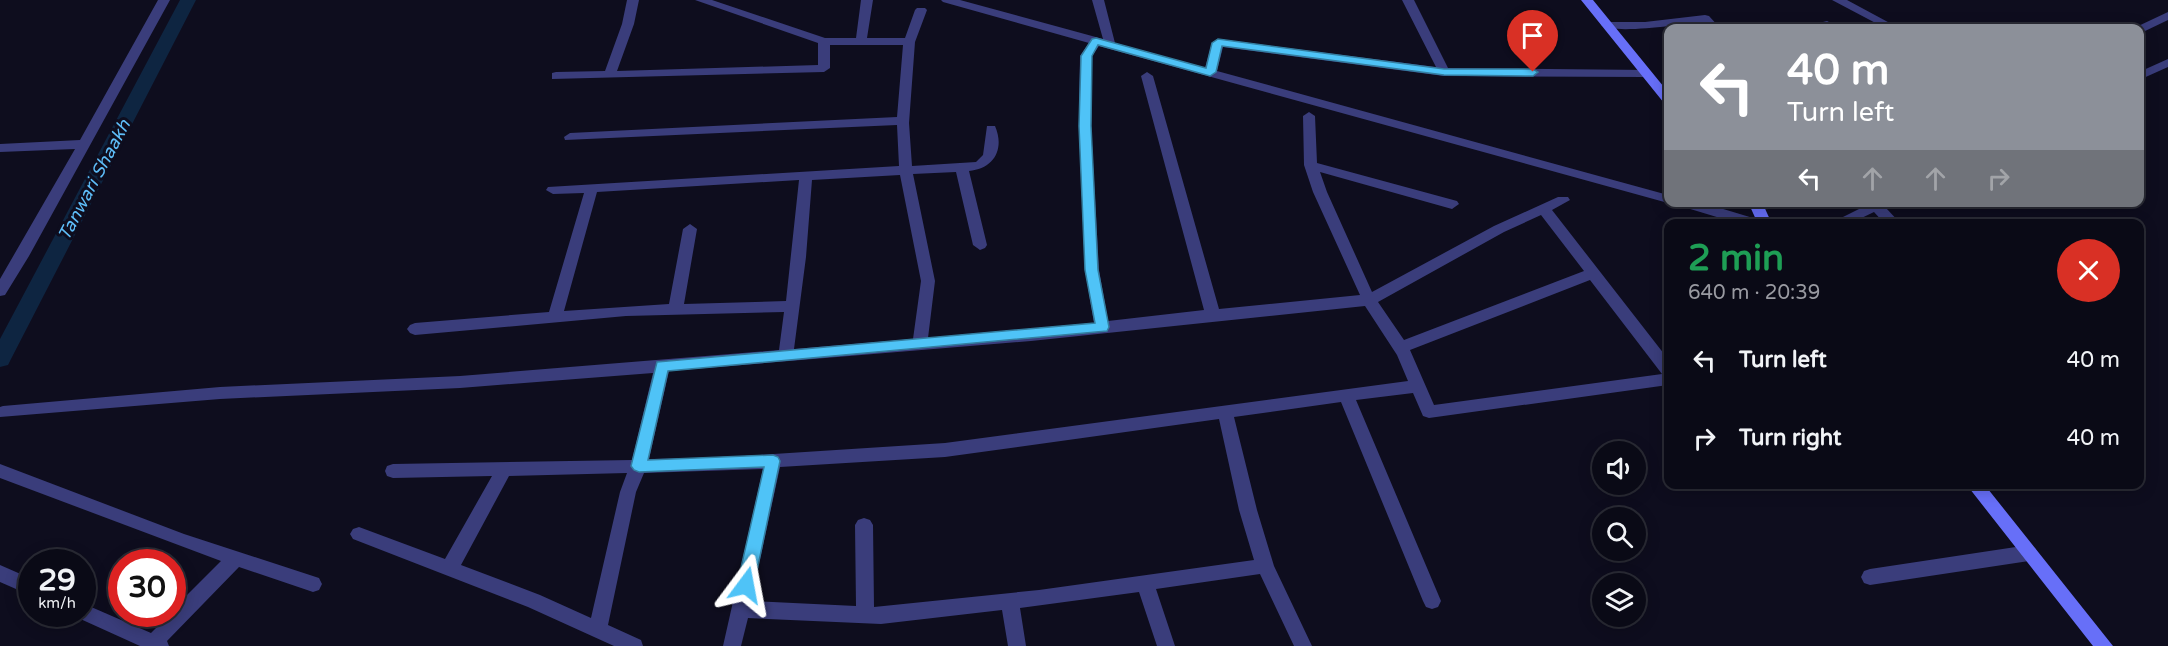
<!DOCTYPE html>
<html lang="en">
<head>
<meta charset="utf-8">
<style>
  body { margin:0; font-family:"Varela Round",sans-serif; background:#181823; color:#f1f3f6; height:100vh; display:flex; flex-direction:column; font-size:22px; white-space:nowrap }
  * { box-sizing:border-box; margin:0 }
  p { font-size:20px; color:#999aa1 }
  .icon { flex:none; width:33px; height:33px; fill:none; stroke:currentColor; stroke-width:2; stroke-linecap:round; stroke-linejoin:round }
  .map { position:relative; flex:1; overflow:hidden }
  .details { position:absolute; left:1664px; top:219px; width:480px; height:270px; display:flex; flex-direction:column; background:#0a0a16; border-radius:12px; box-shadow:0 3px 15px #0003,0 0 0 2px #2a2b35 }
  .details>* { flex:none }
  .banner { position:absolute; left:1664px; top:24px; width:480px; height:183px; border-radius:12px; box-shadow:0 3px 15px #0003,0 0 0 2px #2a2b35; background:#8c9099; color:#fff; overflow:hidden }
  .tools { position:absolute; left:1592px; top:441px; display:grid; gap:12px }
  .tools a { display:grid; place-items:center; width:54px; height:54px; border-radius:50%; background:#0a0a16; box-shadow:0 3px 15px #0003,0 0 0 2px #2a2b35; font-size:30px }
  .speed { position:absolute; left:18px; top:549px; display:flex; gap:12px; font-size:30px; font-weight:700; text-align:center }
  .speed>* { display:grid; place-content:center; width:78px; height:78px; border-radius:50%; background:#0a0a16; box-shadow:0 3px 15px #0003,0 0 0 2px #2a2b35; line-height:1 }
  .speed small { font-size:15px; font-weight:400 }
  .speed .limit { border:9px solid #d22; background:#fff; color:#111 }
  .pin { position:absolute; display:grid; place-items:center; width:51px; height:51px; color:#fff; margin:-62px -26px; border-radius:50% 50% 50% 0; rotate:-45deg; box-shadow:0 0 6px #0007 }
  .pin .icon { rotate:45deg }
  .me { position:absolute; width:66px; margin:-33px; rotate:13deg; stroke-linejoin:round; filter:drop-shadow(0 0 4px #0008) }
  .turn { display:flex; align-items:center; gap:21px; height:126px; padding:0 24px; font-size:27px }
  .turn .icon { width:78px; height:78px; stroke-width:2.5 }
  .turn b { display:block; font-size:42px; line-height:51px }
  .lanes { display:flex; align-items:center; height:57px; padding:0 24px; background:#0003; justify-content:center; gap:30px; direction:ltr }
  .lanes .off { opacity:.35 }
  .round { display:grid; place-items:center; flex:none; width:63px; height:63px; border-radius:32px; background:#181823 }
  .overview { display:flex; align-items:center; justify-content:space-between; height:102px; padding:0 24px }
  h1 { font-size:36px; font-weight:700; line-height:45px; color:#1e9e55 }
  ul { padding:0; list-style:none }
  li { display:flex; align-items:center; gap:18px; height:78px; padding:0 24px }
  li div { flex:1 }
  li b { display:block; font-size:22px }
  li em { font-style:normal }
  .map>svg:first-child { display:block }
  .lines { fill:none; stroke-linecap:round; stroke-linejoin:round }
  .canal { fill:#0e2541; fill-rule:evenodd }
  .minor { fill:#3a3d7b; fill-rule:evenodd }
  .tertiary { fill:#3a3d7b; fill-rule:evenodd }
  .secondary { fill:#676ff8; fill-rule:evenodd }
  .route { fill:#4fc3f7; stroke:#337fa1; stroke-width:1.5 }
  .labels { text-anchor:middle; dominant-baseline:central; stroke-width:6; stroke-linejoin:round; paint-order:stroke }
  .water-label { font-size:18px; font-style:italic; fill:#5ebdf8; stroke:#0e0d1e }
</style>
</head>
<body>
<div class="map">
<svg width="2168" height="646" viewBox="0 0 2168 646">
  <rect width="100%" height="100%" fill="#0e0d1e"/>
  <g class="lines">
    <path class="canal" d="M180,0H196L11,359L8,365L0,367V339Z"/>
    <path class="minor" d="M158,0H170L29,256L5,295L0,296V279L75,149L0,152V144L80,140Z
      M627,0H639L634,24L617,71L818,65V43L695,0H712L825,38H856L861,0H873L867,38H905L915,10L917,8H925L927,10L915,42L909,123L912,166L976,162L983,155L987,126H995C1005,149 994,169 969,171L987,245L985,248L980,250L973,245L956,172L913,174L935,281L928,338L1094,323L1085,270L1079,126L1080,56L1089,43L943,2L941,0H960L1103,39L1092,0H1104L1115,43L1205,68L1212,43L1218,39L1436,67L1402,0H1414L1448,68L1649,70L1651,73L1645,77L1444,76L1223,47L1217,71L1668,195V202H1672L1668,203L1099,46L1092,56L1091,126L1099,270L1108,321L1204,310L1141,76L1147,72L1153,76L1219,309L1360,295L1313,192L1304,165L1303,116L1309,112L1315,116L1317,163L1457,201L1459,204L1452,209L1320,172L1327,192L1372,292L1494,226L1558,197H1568L1570,200L1552,210L1668,359V385L1429,418L1423,416L1413,393L1356,400L1441,601L1438,607L1432,609L1426,607L1423,601L1341,402L1234,417L1257,510L1274,566L1312,646H1294L1260,574L1156,589L1175,646H1157L1139,592L1020,608L1026,646H1008L1002,610L881,624L748,618L741,646H723L763,469L644,473L636,492L608,625L641,640L643,646H614L528,607L353,539L350,534L353,529L359,527L445,559L492,476L393,478L387,476L385,471L387,466L393,464L632,460L653,373L460,388L220,399L0,417V407L3,406L220,387L460,376L779,350L784,312L626,316L415,335L410,333L407,329L410,325L415,323L549,312L584,193L553,194L546,190L548,187L899,166L897,125L565,140L564,137L570,133L897,117L903,45H830V68L824,72L552,79V73L556,72L605,71L622,24ZM900,175L921,281L913,339L794,349L806,257L812,180ZM799,180L786,301L684,304L697,229L690,224L683,229L669,304L564,311L597,192ZM1541,215L1584,271L1404,340L1378,302L1504,232ZM1590,280L1662,374L1434,405L1410,350ZM1365,306L1397,355L1408,381L945,443L713,458L649,459L669,371L1031,341ZM1219,419L1239,510L1254,560L1039,590L874,607L873,525L870,520L864,518L858,520L855,525L856,606L751,601L780,467L945,457ZM627,473L620,492L591,618L540,595L461,565L509,476Z
      M1832,0H1847L1899,28H1885Z
      M1705,15L1709,16L1720,28H1709L1702,22C1683,24 1614,35 1601,25L1607,22H1645Z
      M1827,21L1841,28L1823,26V22Z
      M2168,59V67L2139,80V72Z
      M1676,202H1700L1763,221L1765,224H1740L1677,205Z
      M1873,202H1892L1886,208L1901,224H1885L1874,212L1849,224H1829Z
      M0,464L184,534L319,578L322,584L319,590L313,592L239,567L167,641L169,646H140L76,617L74,614H82V603L151,633L170,614H172V610L221,561L0,478Z
      M2029,545L2035,548L2038,553L2035,558L2029,561L1870,585L1864,583L1861,577L1864,571L1870,569Z
      M0,565L32,579V596L0,582Z"/>
    <path class="tertiary" d="M2168,12V20L2143,32L2139,33V28H2134Z
      M1752,202H1811L1805,206L1757,210L1752,208Z"/>
    <path class="secondary" d="M1581,0H1593L1668,92V104L1664,103Z
      M1748,202H1762L1772,224H1758Z
      M1966,484H1984L2113,646H2093Z"/>
  </g>
  <path class="route" d="M1096,38L1206,68L1212,43L1218,39L1444,69H1533L1538,72L1533,76L1444,75L1222,46L1216,72L1210,76L1098,45L1092,56L1091,126L1098,270L1109,327L1107,331L668,371L648,460L773,455L778,457L780,461L754,585L751,590L746,593L740,590L737,585L764,467L639,472L634,470L631,466L657,362L1095,323L1085,270L1079,126L1081,56L1092,39Z"/>
  <g class="labels">
    <g class="water-label">
      <text transform="translate(94 180) rotate(-62)">Tanwari Shaakh</text>
    </g>
  </g>
</svg>
<div class="tools">
<a><svg class="icon" aria-label="sound" viewBox="0 0 24 24"><path d="M4 9h4l5-4v14l-5-4H4zM17 9q2 3 0 6"/></svg></a>
<a><svg class="icon" aria-label="search" viewBox="0 0 24 24"><circle cx="10" cy="10" r="6"/><path d="M15 15l6 6"/></svg></a>
<a><svg class="icon" aria-label="layers" viewBox="0 0 24 24"><path d="M12 4l9 5-9 5-9-5zM3 14l9 5 9-5"/></svg></a>
</div>
<div class="speed"><div>29<small>km/h</small></div><div class="limit">30</div></div>
<div class="pin" style="left:1533px;top:72px;background:#d93025"><svg class="icon" aria-label="arrive" viewBox="0 0 24 24"><path d="M6 21V4h12l-3 4 3 4H6"/></svg></div>
<svg class="me" style="left:746px;top:585px" viewBox="-20 -20 40 40"><path d="M0-17L14 15 0 8-14 15z" fill="#4fc3f7" stroke="#fff" stroke-width="4"/></svg>
<div class="banner">
<div class="turn"><svg class="icon" aria-label="left" viewBox="0 0 24 24"><path d="M17 20v-9H6M10 6l-5 5 5 5"/></svg><div><b>40 m</b>Turn left</div></div>
<div class="lanes"><svg class="icon" aria-label="left" viewBox="0 0 24 24"><path d="M17 20v-9H6M10 6l-5 5 5 5"/></svg><svg class="icon off" aria-label="ahead" viewBox="0 0 24 24"><path d="M12 20V5M6 11l6-6 6 6"/></svg><svg class="icon off" aria-label="ahead" viewBox="0 0 24 24"><path d="M12 20V5M6 11l6-6 6 6"/></svg><svg class="icon off" aria-label="right" viewBox="0 0 24 24"><path d="M7 20v-9h11M14 6l5 5-5 5"/></svg></div>
</div>
<section class="details">
<div class="overview"><div><h1>2 min</h1><p>640 m · 20:39</p></div><a class="round" style="background:#d93025;color:#fff"><svg class="icon" aria-label="close" viewBox="0 0 24 24"><path d="M6 6l12 12M18 6L6 18"/></svg></a></div>
<ul>
<li><svg class="icon" aria-label="left" viewBox="0 0 24 24"><path d="M17 20v-9H6M10 6l-5 5 5 5"/></svg><div><b>Turn left</b></div><em>40 m</em></li>
<li><svg class="icon" aria-label="right" viewBox="0 0 24 24"><path d="M7 20v-9h11M14 6l5 5-5 5"/></svg><div><b>Turn right</b></div><em>40 m</em></li>
</ul>
</section>
</div>
</body>
</html>
